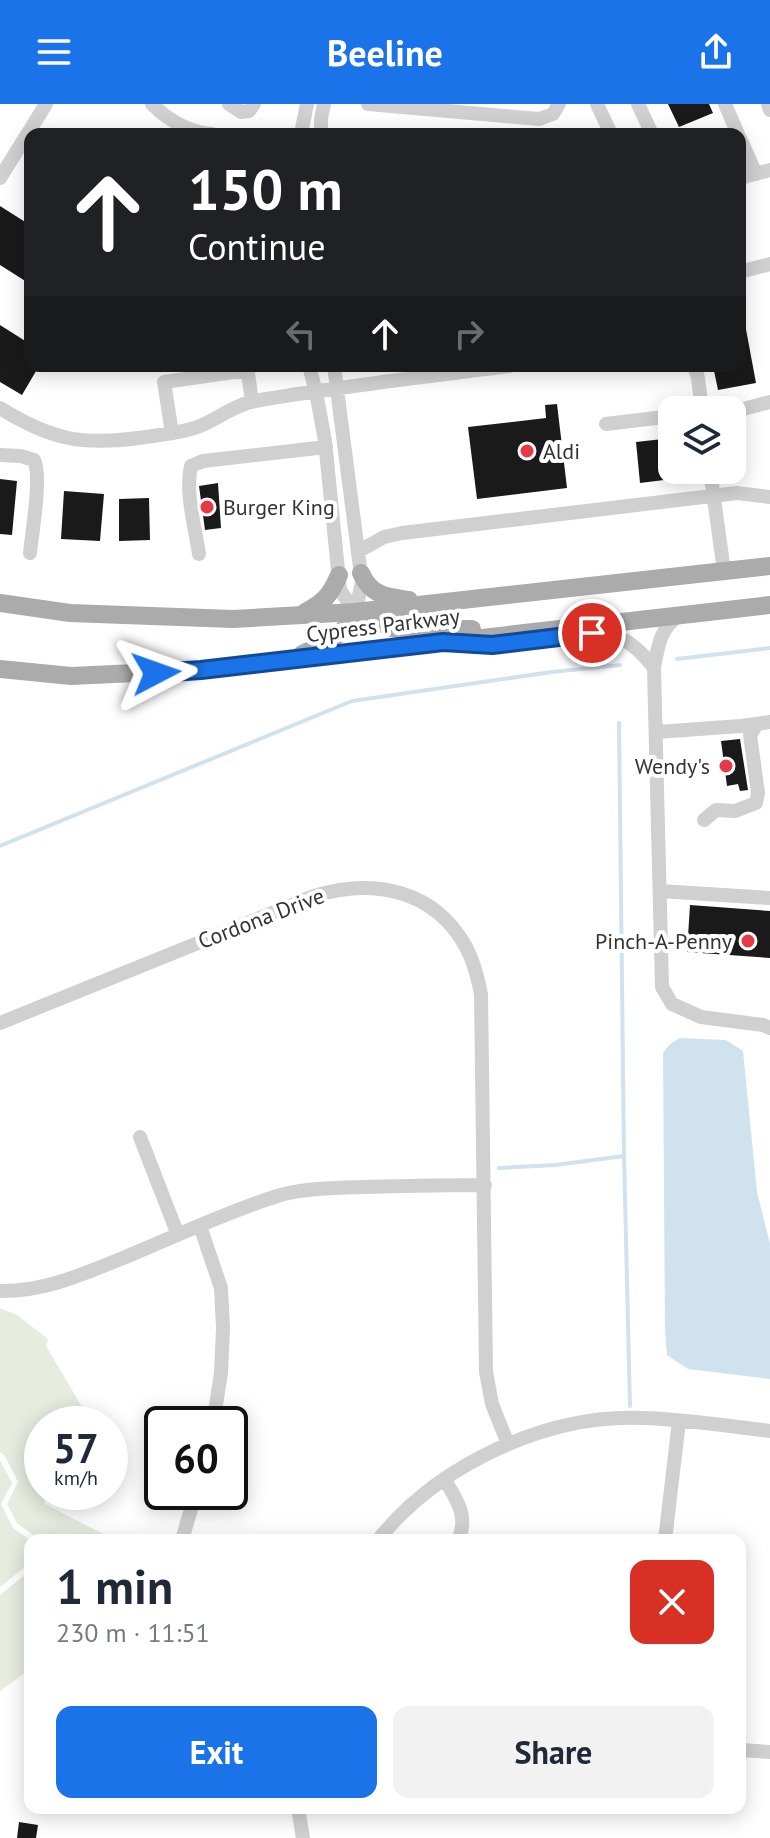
<!DOCTYPE html>
<html lang="en">
<head>
<meta charset="utf-8">
<style>
  body { margin:0; font-family:"PT Sans",sans-serif; background:#f2f2f3; color:#1f2937; height:100vh; display:flex; flex-direction:column; font-size:30px; white-space:nowrap }
  * { box-sizing:border-box; margin:0 }
  p { font-size:26px; color:#747a83 }
  .icon { flex:none; width:44px; height:44px; fill:none; stroke:currentColor; stroke-width:2; stroke-linecap:round; stroke-linejoin:round }
  .map { position:relative; flex:1; overflow:hidden }
  .sheet { position:absolute; left:24px; top:1430px; width:722px; height:280px; display:flex; flex-direction:column; background:#fff; border-radius:16px; box-shadow:0 4px 20px #0003 }
  .sheet>* { flex:none }
  .top-card { position:absolute; left:24px; top:24px; width:722px; height:244px; border-radius:16px; box-shadow:0 4px 20px #0003; background:#202124; color:#fff; overflow:hidden }
  .controls { position:absolute; left:658px; top:292px; display:grid; gap:16px }
  .controls a { display:grid; place-items:center; width:88px; height:88px; border-radius:16px; background:#fff; box-shadow:0 4px 20px #0003; font-size:40px }
  .speed { position:absolute; left:24px; top:1302px; display:flex; gap:16px; font-size:40px; font-weight:700; text-align:center }
  .speed>* { display:grid; place-content:center; width:104px; height:104px; border-radius:50%; background:#fff; box-shadow:0 4px 20px #0003; line-height:1 }
  .speed small { font-size:20px; font-weight:400 }
  .speed .limit { border:4px solid #111; border-radius:12px; background:#fff; color:#111 }
  .pin { position:absolute; display:grid; place-items:center; width:68px; height:68px; color:#fff; margin:-34px; border:4px solid #fff; border-radius:50%; box-shadow:0 2px 8px #0007 }
  .me { position:absolute; width:88px; margin:-44px; rotate:86deg; stroke-linejoin:round; filter:drop-shadow(0 0 6px #0008) }
  .turn { display:flex; align-items:center; gap:28px; height:168px; padding:0 32px; font-size:36px }
  .turn .icon { width:104px; height:104px; stroke-width:2.5 }
  .turn b { display:block; font-size:56px; line-height:68px }
  .lanes { display:flex; align-items:center; height:76px; padding:0 32px; background:#0003; justify-content:center; gap:40px; direction:ltr }
  .lanes .off { opacity:.35 }
  .round { display:grid; place-items:center; flex:none; width:84px; height:84px; border-radius:16px; background:#f2f2f3 }
  .overview { display:flex; align-items:center; justify-content:space-between; height:136px; padding:0 32px }
  h1 { font-size:48px; font-weight:700; line-height:60px }
  .cta { display:flex; gap:16px; margin-top:auto; padding:16px 32px }
  .cta a { flex:1; height:92px; border-radius:16px; background:#1a73e8; color:#fff; font-size:32px; font-weight:700; line-height:92px; text-align:center }
  .cta a+a { background:#f2f2f3; color:#1f2937 }
  header { display:flex; justify-content:space-between; align-items:center; height:104px; padding:0 32px; background:#1a73e8; color:#fff; font-size:36px; font-weight:700 }
  .map>svg:first-child { display:block }
  .green { fill:#e6ecdf }
  .water { fill:#cfe2ee }
  .lines { fill:none; stroke-linecap:round; stroke-linejoin:round }
  .stream { stroke:#cfe2ee; stroke-width:4 }
  .building { fill:#1a1a1a }
  .minor { stroke:#d0d0d0; stroke-width:14 }
  .major { stroke:#ababab; stroke-width:18 }
  .route-casing { stroke:#114b97; stroke-width:20 }
  .route { stroke:#1a73e8; stroke-width:14 }
  .poi-dot { fill:#e63946; stroke:#fff; stroke-width:3 }
  .labels { text-anchor:middle; dominant-baseline:central; stroke-width:8; stroke-linejoin:round; paint-order:stroke }
  .poi-label { font-size:22px; fill:#333; stroke:#fff; text-anchor:start }
  .street-label { font-size:22px; fill:#333; stroke:#fff }
</style>
</head>
<body>
<header><svg class="icon" aria-label="menu" viewBox="0 0 24 24"><path d="M4 6h16M4 12h16M4 18h16"/></svg>Beeline<svg class="icon" aria-label="share" viewBox="0 0 24 24"><path d="M12 15V3M7 8l5-5 5 5M5 13v7h14v-7"/></svg></header>
<div class="map">
<svg width="770" height="1734" viewBox="0 0 770 1734">
  <rect width="100%" height="100%" fill="#fff"/>
  <path class="green" d="M0,1204L17,1211L48,1235L46,1242L82,1303L67,1320H42V1361L40,1366L45,1400L115,1436H36L33,1431L17,1419L7,1400L18,1378L5,1352L0,1348Z
    M0,1356L12,1379L1,1400L13,1424L30,1436V1459L0,1483Z
    M30,1467V1565L0,1587V1491Z"/>
  <path class="water" d="M679,934L726,936L743,947L757,1088L770,1140V1275L688,1265L667,1251L665,1225L663,949L669,941Z"/>
  <g class="lines">
    <path class="stream" d="M677,555L770,544
      M619,619L624,1052L630,1302
      M0,742L352,597L552,568L620,561
      M499,1064L555,1061L624,1052"/>
  </g>
  <path class="building" d="M668,0H709L713,9L679,23Z
    M0,102L30,121V180L0,161Z
    M745,220L756,279L718,286L713,262H740V221Z
    M0,221L30,240V262H39L22,291L0,278Z
    M557,300L567,384L477,395L468,323L546,314L545,301Z
    M672,334V375L640,379L636,338Z
    M0,375L17,377L12,431L0,430Z
    M218,379L221,424L205,426L199,382Z
    M64,387L104,390L100,437L61,435Z
    M149,394L150,436L119,437V395Z
    M740,635L748,686L740,687L738,680L727,682L721,637Z
    M690,801L770,807V854L687,848Z
    M19,1718L38,1721L36,1734H17Z"/>
  <g class="lines">
    <path class="minor" d="M152,0C169,17 188,28 212,30
      M229,0L241,8L249,7L254,0
      M368,0L539,15L553,10L559,0
      M597,0L611,30
      M638,0L652,30
      M725,0L738,30
      M768,0L770,6
      M301,30L307,0
      M321,30V15L324,0
      M740,34L756,70
      M0,74L46,0
      M740,74L770,66
      M740,168L770,160
      M247,262L252,298
      M309,262L316,288L325,337L340,486L355,508
      M334,262L362,479L355,508
      M694,262L698,274L702,306
      M0,304C53,337 84,342 146,333C164,330 183,329 200,322C219,314 234,301 255,297C340,282 425,273 510,262
      M732,308L770,298
      M606,320L672,312
      M172,329L164,278L248,266
      M0,351L21,352L34,356C42,373 32,428 30,449
      M710,366L724,467
      M359,447L384,433L402,429L737,389L770,393
      M199,450C195,422 185,390 191,362L203,357L326,343
      M680,511C660,524 658,542 654,564L662,883L672,900L701,913L763,921L770,924
      M579,531C616,527 632,535 654,564
      M657,628L741,622L770,618
      M704,716L716,706L735,707L756,699L758,689L750,631L757,620
      M660,787L770,794
      M0,919L314,792C373,774 434,785 466,843C474,858 478,874 481,890L486,1268L492,1300L508,1340
      M140,1033L178,1131
      M200,1122L221,1184L223,1224L221,1269L213,1320
      M0,1187C44,1188 83,1170 123,1154C174,1133 224,1109 277,1092C304,1084 334,1084 362,1083C403,1082 444,1081 485,1081
      M445,1376C457,1396 469,1413 458,1436
      M182,1436L196,1388
      M378,1436C438,1361 546,1310 642,1314C685,1315 728,1322 770,1327
      M665,1436L679,1317
      M740,1646L770,1648
      M298,1704L303,1734"/>
    <path class="major" d="M361,469C371,492 387,493 409,496
      M0,499L70,509L233,515L355,508L770,462
      M304,509C324,498 330,492 339,471
      M357,509L392,524L405,526L472,525
      M302,550C327,538 343,534 355,508
      M0,565L71,572L201,566L770,501"/>
  </g>
  <g class="lines">
    <g class="route-casing">
      <path id="route" d="M156,569L201,566L443,538L492,541L592,529"/>
    </g>
    <use href="#route" class="route"/>
  </g>
  <g class="poi-dot">
    <circle cx="527" cy="347" r="8"/>
    <circle cx="207" cy="403" r="8"/>
    <circle cx="726" cy="662" r="8"/>
    <circle cx="748" cy="837" r="8"/>
  </g>
  <g class="labels">
    <g class="poi-label">
      <text x="543" y="347">Aldi</text>
      <text x="223" y="403">Burger King</text>
      <text x="710" y="662" text-anchor="end">Wendy's</text>
      <text x="732" y="837" text-anchor="end">Pinch-A-Penny</text>
    </g>
    <g class="street-label">
      <text transform="translate(383 521) rotate(-7)">Cypress Parkway</text>
      <text transform="translate(261 814) rotate(-21)">Cordona Drive</text>
    </g>
  </g>
</svg>
<div class="controls">
<a><svg class="icon" aria-label="layers" viewBox="0 0 24 24"><path d="M12 4l9 5-9 5-9-5zM3 14l9 5 9-5"/></svg></a>
</div>
<div class="speed"><div>57<small>km/h</small></div><div class="limit">60</div></div>
<div class="pin" style="left:592px;top:529px;background:#d93025"><svg class="icon" aria-label="arrive" viewBox="0 0 24 24"><path d="M6 21V4h12l-3 4 3 4H6"/></svg></div>
<svg class="me" style="left:156px;top:569px" viewBox="-20 -20 40 40"><path d="M0-17L14 15 0 8-14 15z" fill="#1a73e8" stroke="#fff" stroke-width="4"/></svg>
<div class="top-card">
<div class="turn"><svg class="icon" aria-label="ahead" viewBox="0 0 24 24"><path d="M12 20V5M6 11l6-6 6 6"/></svg><div><b>150 m</b>Continue</div></div>
<div class="lanes"><svg class="icon off" aria-label="left" viewBox="0 0 24 24"><path d="M17 20v-9H6M10 6l-5 5 5 5"/></svg><svg class="icon" aria-label="ahead" viewBox="0 0 24 24"><path d="M12 20V5M6 11l6-6 6 6"/></svg><svg class="icon off" aria-label="right" viewBox="0 0 24 24"><path d="M7 20v-9h11M14 6l5 5-5 5"/></svg></div>
</div>
<section class="sheet">
<div class="overview"><div><h1>1 min</h1><p>230 m · 11:51</p></div><a class="round" style="background:#d93025;color:#fff"><svg class="icon" aria-label="close" viewBox="0 0 24 24"><path d="M6 6l12 12M18 6L6 18"/></svg></a></div>
<div class="cta"><a>Exit</a><a>Share</a></div>
</section>
</div>
</body>
</html>
